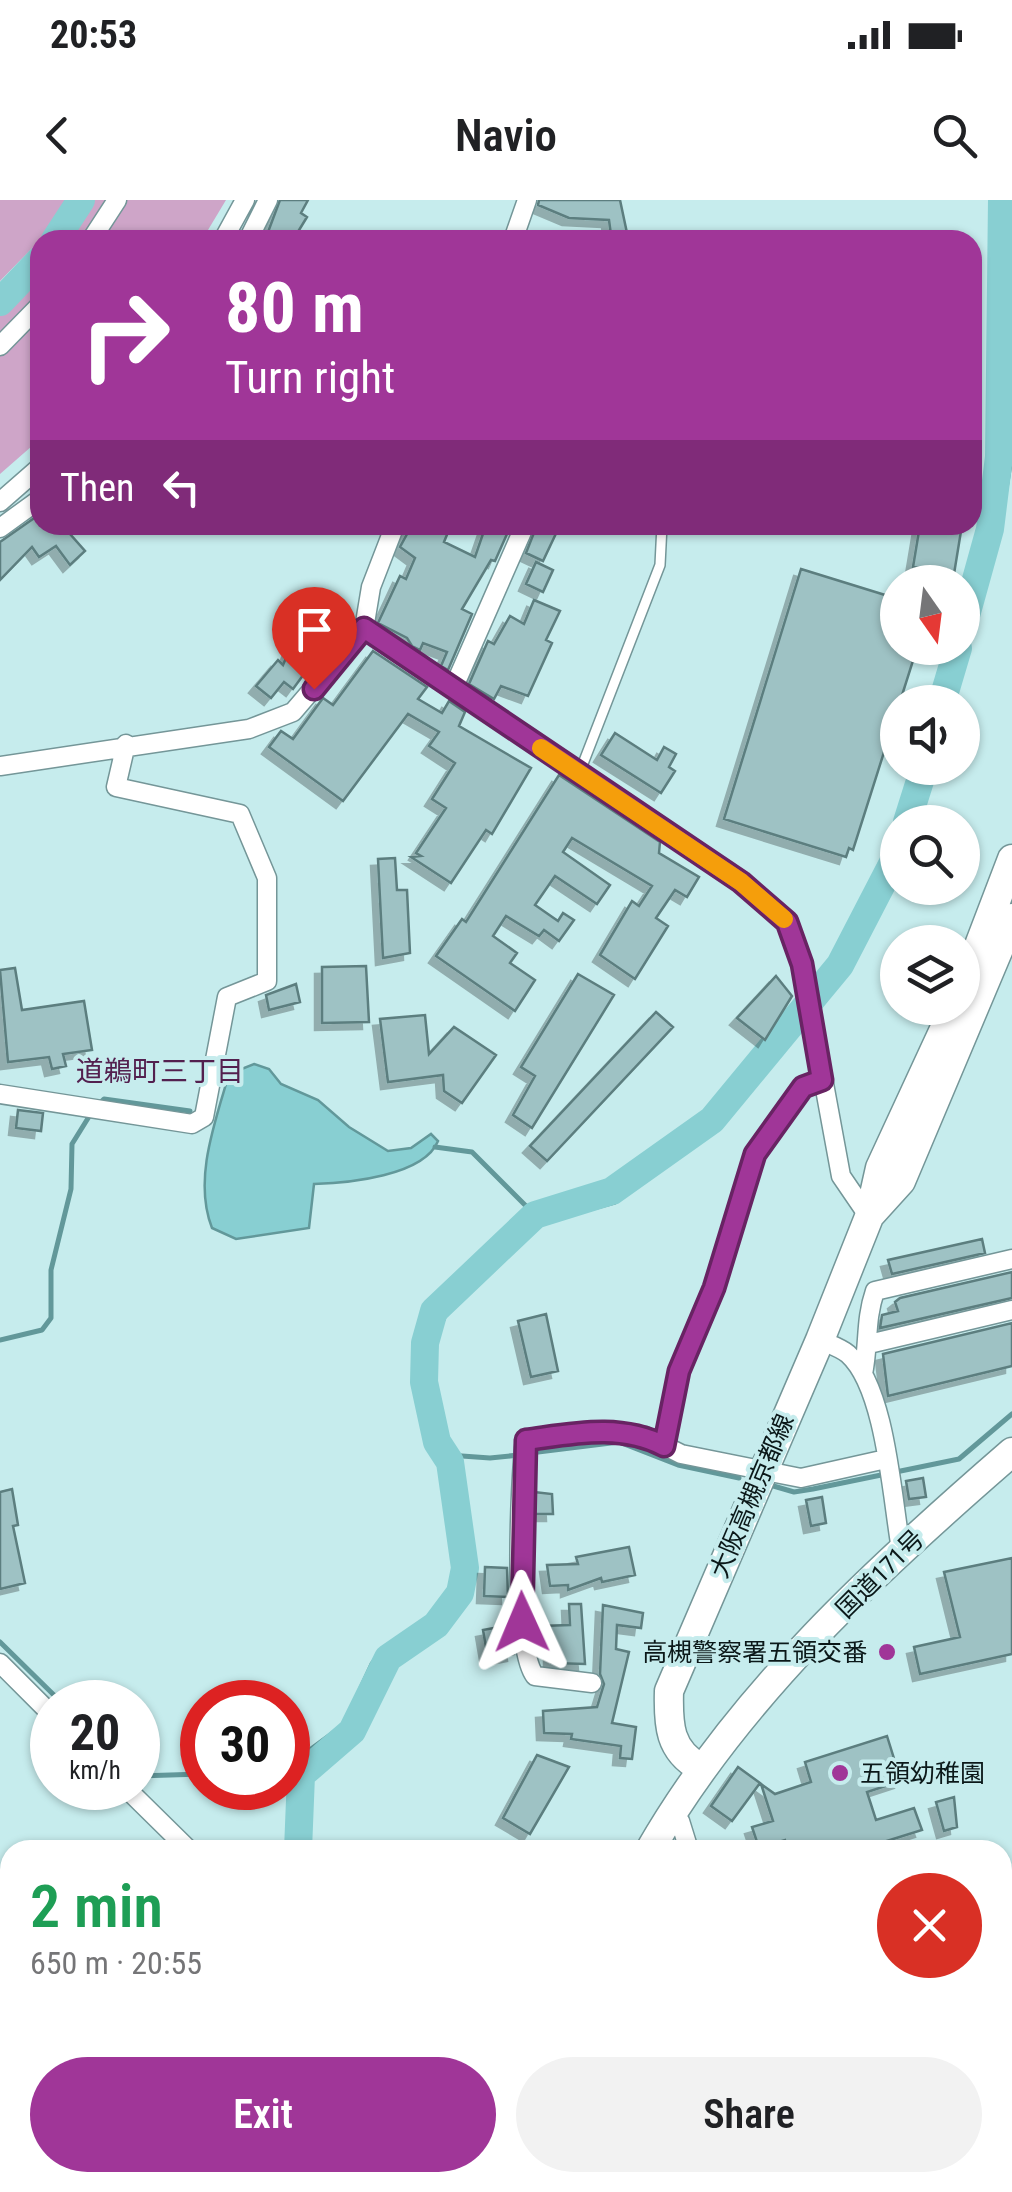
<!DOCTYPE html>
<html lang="en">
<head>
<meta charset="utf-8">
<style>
  body { margin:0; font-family:"Roboto Condensed","Noto Sans JP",sans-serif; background:#f2f2f2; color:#202124; height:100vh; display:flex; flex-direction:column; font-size:38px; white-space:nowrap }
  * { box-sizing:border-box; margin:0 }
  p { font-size:32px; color:#757577 }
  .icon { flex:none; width:55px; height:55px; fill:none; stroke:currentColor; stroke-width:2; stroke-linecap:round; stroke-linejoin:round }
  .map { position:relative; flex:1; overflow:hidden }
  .side { position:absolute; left:0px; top:1640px; width:1012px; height:352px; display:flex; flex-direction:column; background:#fff; border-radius:30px 30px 0 0; box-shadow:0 2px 8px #0004 }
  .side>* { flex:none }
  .guide { position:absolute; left:30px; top:30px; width:952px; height:305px; border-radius:30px; box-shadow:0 2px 8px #0004; background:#a03698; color:#fff; overflow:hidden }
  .needle { width:65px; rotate:166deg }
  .tools { position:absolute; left:880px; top:365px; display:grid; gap:20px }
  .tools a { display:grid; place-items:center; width:100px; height:100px; border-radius:50%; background:#fff; box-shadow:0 2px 8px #0004; font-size:50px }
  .speed { position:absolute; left:30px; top:1480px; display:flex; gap:20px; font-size:50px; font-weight:700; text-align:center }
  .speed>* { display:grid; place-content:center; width:130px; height:130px; border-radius:50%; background:#fff; box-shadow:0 2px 8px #0004; line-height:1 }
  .speed small { font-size:25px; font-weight:400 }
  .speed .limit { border:15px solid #d22; background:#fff; color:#111 }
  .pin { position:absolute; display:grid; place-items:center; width:85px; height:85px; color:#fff; margin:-102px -42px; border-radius:50% 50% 50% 0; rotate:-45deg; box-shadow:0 0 10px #0007 }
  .pin .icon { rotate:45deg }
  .me { position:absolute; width:110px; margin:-55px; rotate:359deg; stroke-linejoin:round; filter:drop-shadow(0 0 8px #0008) }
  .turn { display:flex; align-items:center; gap:35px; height:210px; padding:0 30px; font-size:45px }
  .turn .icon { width:130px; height:130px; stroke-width:2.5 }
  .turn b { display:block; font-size:70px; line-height:85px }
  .then { display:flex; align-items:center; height:95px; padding:0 30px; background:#0003; gap:20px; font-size:38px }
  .round { display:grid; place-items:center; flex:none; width:105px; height:105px; border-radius:52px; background:#f2f2f2 }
  .overview { display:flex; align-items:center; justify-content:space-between; height:170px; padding:0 30px }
  h1 { font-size:60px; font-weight:600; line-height:75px; color:#1e9e55 }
  .primary-button { display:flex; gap:20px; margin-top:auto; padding:20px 30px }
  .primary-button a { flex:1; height:115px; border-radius:60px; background:#a03698; color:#fff; font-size:40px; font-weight:600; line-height:115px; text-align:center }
  .primary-button a+a { background:#f2f2f2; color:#202124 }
  .status { display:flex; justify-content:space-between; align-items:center; height:70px; padding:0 50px; background:#fff; direction:ltr }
  .status svg { height:28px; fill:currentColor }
  header { display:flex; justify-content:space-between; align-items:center; height:130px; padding:0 30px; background:#fff; font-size:45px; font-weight:600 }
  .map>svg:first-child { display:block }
  .green { fill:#cea5c8 }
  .water { fill:#88cfd2; stroke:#62989a; stroke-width:2.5 }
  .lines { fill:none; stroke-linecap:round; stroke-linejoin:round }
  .stream { stroke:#62989a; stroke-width:5 }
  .river { stroke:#88cfd2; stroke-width:28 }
  .building { fill:#9ec2c4; stroke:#5c7e7f; stroke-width:2.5; filter:url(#shadow) }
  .service-casing { stroke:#749698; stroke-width:12 }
  .minor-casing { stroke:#749698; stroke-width:21 }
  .primary-casing { stroke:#749698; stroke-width:31 }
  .trunk-casing { stroke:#749698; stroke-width:31 }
  .service { stroke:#fff; stroke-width:9 }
  .minor { stroke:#fff; stroke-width:18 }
  .primary { stroke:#fff; stroke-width:28 }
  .trunk { stroke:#fff; stroke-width:28 }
  .rail { stroke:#3f5354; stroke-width:5; stroke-dasharray:18 18; stroke-linecap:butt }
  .route-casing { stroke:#682363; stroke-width:25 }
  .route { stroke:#a03698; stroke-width:18 }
  .slow { stroke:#f59e0b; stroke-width:18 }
  .poi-dot { fill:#a03698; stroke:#c6eced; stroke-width:4 }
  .labels { text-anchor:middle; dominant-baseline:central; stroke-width:8; stroke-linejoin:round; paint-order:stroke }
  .street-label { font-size:25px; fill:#0b1819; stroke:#c6eced }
  .poi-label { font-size:25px; fill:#0b1819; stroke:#c6eced; text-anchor:end }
  .neighbourhood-label { font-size:28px; fill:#53204f; stroke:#c6eced }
</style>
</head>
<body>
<div class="status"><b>20:53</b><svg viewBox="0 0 49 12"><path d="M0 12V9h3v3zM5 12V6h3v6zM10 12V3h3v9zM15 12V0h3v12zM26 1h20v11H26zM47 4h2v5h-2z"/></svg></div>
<header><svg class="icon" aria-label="back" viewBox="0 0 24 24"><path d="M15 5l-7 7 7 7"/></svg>Navio<svg class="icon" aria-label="search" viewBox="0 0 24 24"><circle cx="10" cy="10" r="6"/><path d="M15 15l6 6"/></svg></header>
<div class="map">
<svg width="1012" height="1992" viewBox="0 0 1012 1992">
  <defs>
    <filter id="shadow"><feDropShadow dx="-7" dy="7" stdDeviation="0" flood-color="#0004"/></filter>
  </defs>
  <rect width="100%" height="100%" fill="#c6eced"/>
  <path class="green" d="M0,0H67L49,31L0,81Z
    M84,0H110L85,40H57Z
    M122,0H226L202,40H96Z
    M40,62V94L0,135V109Z
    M40,112V239L0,274V154Z
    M279,1982H348V1983L341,1992H270Z"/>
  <path class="water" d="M254,864L269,869L281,884L318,900L349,927L388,951L411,948L431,934L438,941C424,976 348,983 314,984L309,1028L236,1039L212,1028C193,980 215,922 229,874Z"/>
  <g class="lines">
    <path class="stream" d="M952,502L999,332L1010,264L1012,140
      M917,622L934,568
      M817,809L846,773L898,677
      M100,903L104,899L190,911
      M435,947L472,952L535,1015
      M0,1140L42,1130L51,1118V1070L71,989L72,944L90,915
      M447,1237L434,1191L436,1136L448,1108L542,1022L615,1002L716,927L806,822
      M530,1253L619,1242L678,1265L739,1278
      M448,1255L490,1258L519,1255
      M770,1285L794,1292L813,1289L959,1259L1012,1214
      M0,1442L61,1502
      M138,1576L202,1574
      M289,1650L292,1572L307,1552L344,1525L372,1464L384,1448L435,1414L446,1401L455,1371L443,1275
      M13,1992L23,1982"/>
    <path class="river" d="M55,40L81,0
      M0,102L40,60
      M962,430L990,329L999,257L1002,0
      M942,502L958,448
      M907,622L924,568
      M298,1650L301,1575L352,1531L388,1458L436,1425L460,1393L465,1368L450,1262L437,1242L424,1182L425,1143L434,1111L535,1015L612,991L712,920L840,765L898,653
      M357,1992L365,1982"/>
  </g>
  <path class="building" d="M280,0H308L301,13L307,17L293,40H265Z
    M539,0H620L627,33L611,35L609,20L569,18L538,5Z
    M40,314V325H62L85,351L70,365L56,346L39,357L32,347L0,380V342Z
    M412,325H451L444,342L475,357L486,325H511L495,361L491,360L462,409L472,414L448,470L441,466L447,452L423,443L420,450L412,446L407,438L378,423L400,376L406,379L415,358L400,347Z
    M537,325H560L543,361L526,353Z
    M920,325H962L954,374L913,367Z
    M536,362L553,370L543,392L526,384Z
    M801,369L898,399V448H917L853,650L849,648L846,657L724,619Z
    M534,400L560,411L546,440L552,443L528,496L501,486L494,499L469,484L488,441L494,444L510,416L524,424Z
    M298,429L318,438L308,460L312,463L293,489L284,482L271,498L256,486L278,460L283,465Z
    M373,451L427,487L418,499L442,513L449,501L465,512L459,526L531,568L492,634L486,630L451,683L411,657L421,656L416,653L446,608L432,599L455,563L429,546L439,532L408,514L343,601L269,547L281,531L293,539L323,498L333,505Z
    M615,533L657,560L664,547L676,554L669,567L675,571L661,593L601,555Z
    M559,575L660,642L659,653L699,677L687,697L675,690L656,718L668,726L635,779L600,755L632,701L639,706L652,686L572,638L563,652L610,685L597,704L555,676L535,705L558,721L563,713L574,720L559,741L544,730L539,736L506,716L493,736L517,753L510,763L535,780L515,811L436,756L462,719L466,722Z
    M395,658L397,690H407L410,753L383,758L378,659Z
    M366,766L369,822L322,823V767Z
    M15,768L22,810L84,801L92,850L63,854L66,866L52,869L49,857L8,862L0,770Z
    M578,774L614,795L532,928L513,915L535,876L521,867Z
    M776,776L792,796L765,840L737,818Z
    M296,784L300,802L269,810L266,795Z
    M656,812L673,827L547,961L530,946Z
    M425,815L429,854L454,827L496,855L462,903L444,891L443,875L388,882L380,819Z
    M18,910L43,913L41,931L16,928Z
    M982,1039L985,1053L892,1074L888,1060Z
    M1012,1072V1098L880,1128L882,1115L898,1111L895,1102L900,1098Z
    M546,1114L558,1171L531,1177L518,1121Z
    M1012,1123V1166L888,1196L883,1154Z
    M923,1278L926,1297L909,1299L906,1281Z
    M12,1289L18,1325L13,1326L25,1383L0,1389V1292Z
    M534,1292L552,1294L553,1314H533Z
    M822,1297L826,1323L811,1326L806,1300Z
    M629,1347L635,1375L602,1382L601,1378L568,1390V1385L550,1386L547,1365L578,1364L576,1357Z
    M1012,1358V1454L920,1474L914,1447L960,1437L944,1372Z
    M485,1367L507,1368L508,1397L484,1396Z
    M569,1404H581L585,1464L551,1463V1448L541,1449L540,1426L570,1425Z
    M603,1405L643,1413L641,1428L617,1425L616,1449L629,1452L612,1523L636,1527L632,1559L620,1558L621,1546L571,1539L572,1534L544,1533L543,1511L597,1507L604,1484L600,1474Z
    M510,1425L514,1454L488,1459L483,1430Z
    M887,1536L901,1581L867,1592L876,1620L914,1608L922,1630L858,1650H788L785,1640L759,1648L752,1627L773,1621L761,1584L775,1594L811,1582L805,1562Z
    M537,1555L569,1567L530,1634L503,1618Z
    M738,1567L760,1583L732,1621L711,1606Z
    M954,1597L957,1627L944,1631L936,1602Z"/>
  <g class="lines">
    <g class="service-casing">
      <path id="service" d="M579,574L660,365L662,325"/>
    </g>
    <g class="minor-casing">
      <path id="minor" d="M91,40L117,0
        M223,40L245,0
        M248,40L268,0
        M513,40L527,0
        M0,146L40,105
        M0,302L40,267
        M0,328L40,299
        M364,429L741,682L787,721L802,764L841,976L869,1017
        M453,489L525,325
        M0,566L249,529L293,512L364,429L371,387L395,325
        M0,894L192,924L204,917L227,797L267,781V678L240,614L116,587L126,544
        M820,1140C829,1144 841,1148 848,1154C886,1188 892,1299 901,1349
        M869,1144L1012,1110
        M863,1174C869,1144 865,1120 875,1091L1012,1059
        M664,1246L679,1171L714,1088L755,954L803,887L822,880
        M0,1463L52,1515
        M592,1483L535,1476C512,1446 520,1282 525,1239L602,1231L645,1236L681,1254L801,1278L886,1259
        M126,1588L189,1650
        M670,1615L680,1621L689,1650
        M1002,1788L1012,1767
        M647,1982L667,1992
        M751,1982L753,1992
        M0,1986L10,1976
        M529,1992L533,1982
        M907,1992L912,1982"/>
    </g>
    <g class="primary-casing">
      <path id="primary" d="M965,782L1012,659
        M872,1013L901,981L1012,718
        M701,1568C669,1551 668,1525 669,1491L820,1140L869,1017L880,968L954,808"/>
    </g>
    <g class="trunk-casing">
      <path id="trunk" d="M650,1650C739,1495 878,1368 1012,1252
        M476,1992L481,1982"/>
    </g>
    <use href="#service" class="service"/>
    <use href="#minor" class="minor"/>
    <use href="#primary" class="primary"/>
    <use href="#trunk" class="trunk"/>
    <path class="rail" d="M1002,1841L1012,1821
      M921,1992L926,1982"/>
  </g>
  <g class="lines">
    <g class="route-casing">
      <path id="route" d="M314,489L364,428L741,682L787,722L802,764L822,880L803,887L755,954L714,1088L679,1171L664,1246C620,1223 572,1234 526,1240L522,1422"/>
    </g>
    <use href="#route" class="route"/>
    <path class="slow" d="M541,548L741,682L784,719"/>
  </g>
  <g class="poi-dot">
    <circle cx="887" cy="1452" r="10"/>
    <circle cx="840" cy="1573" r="10"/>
  </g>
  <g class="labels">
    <g class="street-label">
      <text transform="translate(752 1296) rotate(-67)">大阪高槻京都線</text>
      <text transform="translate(880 1374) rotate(-45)">国道171号</text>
    </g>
    <g class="poi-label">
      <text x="867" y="1452">高槻警察署五領交番</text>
      <text x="860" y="1573" text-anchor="start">五領幼稚園</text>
    </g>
    <g class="neighbourhood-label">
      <text x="160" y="871">道鵜町三丁目</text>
    </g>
  </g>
</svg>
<div class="tools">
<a><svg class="needle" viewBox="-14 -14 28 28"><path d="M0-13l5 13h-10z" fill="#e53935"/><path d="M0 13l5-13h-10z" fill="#757577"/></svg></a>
<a><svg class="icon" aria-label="sound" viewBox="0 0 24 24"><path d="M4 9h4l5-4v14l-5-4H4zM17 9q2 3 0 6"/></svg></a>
<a><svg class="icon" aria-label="search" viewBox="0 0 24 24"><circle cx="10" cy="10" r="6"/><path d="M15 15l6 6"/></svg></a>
<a><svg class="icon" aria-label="layers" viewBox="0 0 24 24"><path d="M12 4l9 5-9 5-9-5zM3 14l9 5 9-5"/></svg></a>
</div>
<div class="speed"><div>20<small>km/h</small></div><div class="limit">30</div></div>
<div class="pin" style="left:314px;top:489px;background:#d93025"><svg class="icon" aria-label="arrive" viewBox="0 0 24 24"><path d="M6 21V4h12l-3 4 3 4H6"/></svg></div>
<svg class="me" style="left:522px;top:1422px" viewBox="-20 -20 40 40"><path d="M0-17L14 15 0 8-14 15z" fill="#a03698" stroke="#fff" stroke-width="4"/></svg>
<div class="guide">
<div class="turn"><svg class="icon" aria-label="right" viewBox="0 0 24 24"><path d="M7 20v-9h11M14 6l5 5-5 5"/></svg><div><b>80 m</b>Turn right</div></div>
<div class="then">Then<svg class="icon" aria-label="left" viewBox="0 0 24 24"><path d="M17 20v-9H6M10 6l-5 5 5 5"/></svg></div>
</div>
<section class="side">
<div class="overview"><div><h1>2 min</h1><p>650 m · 20:55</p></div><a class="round" style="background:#d93025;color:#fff"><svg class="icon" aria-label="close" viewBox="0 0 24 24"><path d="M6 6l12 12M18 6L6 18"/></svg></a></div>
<div class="primary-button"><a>Exit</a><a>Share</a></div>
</section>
</div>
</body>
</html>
